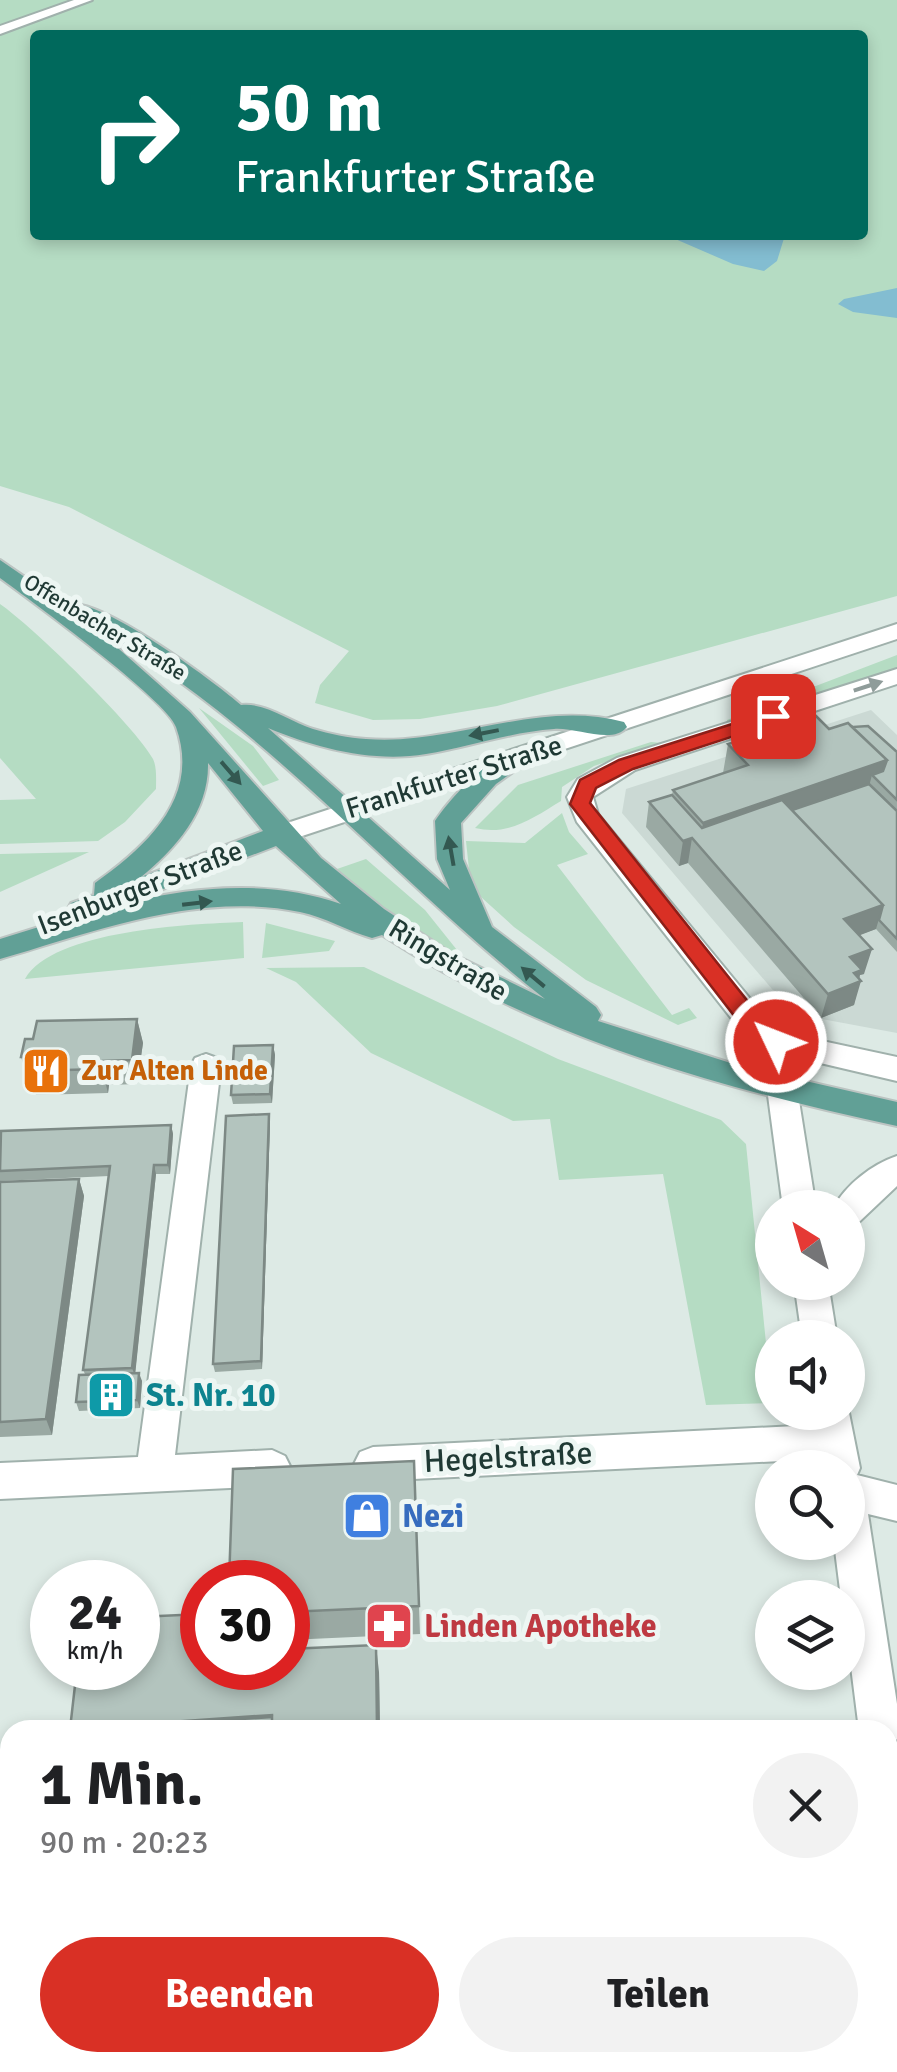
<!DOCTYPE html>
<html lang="de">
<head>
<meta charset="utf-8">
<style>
  body { margin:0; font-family:Signika,sans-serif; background:#f2f2f2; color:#202124; height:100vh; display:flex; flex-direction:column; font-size:38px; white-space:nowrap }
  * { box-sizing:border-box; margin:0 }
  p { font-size:32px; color:#757577 }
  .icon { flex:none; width:55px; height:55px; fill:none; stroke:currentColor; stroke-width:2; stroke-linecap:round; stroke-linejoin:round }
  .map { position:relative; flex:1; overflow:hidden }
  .panel { position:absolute; left:0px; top:1720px; width:898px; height:352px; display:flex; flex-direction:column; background:#fff; border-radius:30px 30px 0 0; box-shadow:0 5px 15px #0003 }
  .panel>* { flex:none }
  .hud { position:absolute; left:30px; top:30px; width:838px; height:210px; border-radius:10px; box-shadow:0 5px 15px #0003; background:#00695c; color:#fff; overflow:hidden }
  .needle { width:65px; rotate:323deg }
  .fabs { position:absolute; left:755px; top:1190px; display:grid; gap:20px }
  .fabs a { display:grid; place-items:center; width:110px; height:110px; border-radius:50%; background:#fff; box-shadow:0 5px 15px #0003; font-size:50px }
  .speed { position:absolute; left:30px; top:1560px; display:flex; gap:20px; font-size:50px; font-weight:700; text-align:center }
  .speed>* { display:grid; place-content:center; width:130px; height:130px; border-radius:50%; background:#fff; box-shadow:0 5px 15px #0003; line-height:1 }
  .speed small { font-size:25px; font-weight:400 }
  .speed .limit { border:15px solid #d22; background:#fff; color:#111 }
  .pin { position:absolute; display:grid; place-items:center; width:85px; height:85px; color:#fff; margin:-42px; border-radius:20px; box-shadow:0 5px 15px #0006 }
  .me { position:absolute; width:110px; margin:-55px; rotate:313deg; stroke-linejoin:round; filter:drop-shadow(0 0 8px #0008) }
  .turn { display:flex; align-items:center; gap:35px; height:210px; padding:0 40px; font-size:45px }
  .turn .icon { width:130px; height:130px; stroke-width:2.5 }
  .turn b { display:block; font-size:70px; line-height:85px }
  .round { display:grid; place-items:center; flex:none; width:105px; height:105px; border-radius:52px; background:#f2f2f2 }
  .headline { display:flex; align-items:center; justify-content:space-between; height:170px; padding:0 40px }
  h1 { font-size:60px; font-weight:800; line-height:75px }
  .button { display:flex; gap:20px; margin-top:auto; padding:20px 40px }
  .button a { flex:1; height:115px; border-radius:60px; background:#d93025; color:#fff; font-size:40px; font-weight:800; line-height:115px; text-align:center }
  .button a+a { background:#f2f2f2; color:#202124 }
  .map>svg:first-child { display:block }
  .built { fill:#cbd9d4 }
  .green { fill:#b5dcc3; fill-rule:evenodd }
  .water { fill:#83bdd1 }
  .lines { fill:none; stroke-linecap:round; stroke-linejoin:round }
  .minor-casing { stroke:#a0b1ac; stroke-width:4 }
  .major-casing { stroke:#bcc4c2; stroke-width:4 }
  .minor { fill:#fff; fill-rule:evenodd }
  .major { fill:#61a096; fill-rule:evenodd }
  .wall { fill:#9aa9a3 }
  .shaded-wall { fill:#7d8985 }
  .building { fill:#b3c4be; stroke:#7d8985; stroke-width:2.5 }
  .oneway { fill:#8f9c9a }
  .oneway2 { fill:#335851 }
  .route { fill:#d93025; stroke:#8d1f18; stroke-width:2.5 }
  .labels { text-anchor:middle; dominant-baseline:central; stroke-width:10; stroke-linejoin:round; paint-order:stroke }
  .far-street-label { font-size:22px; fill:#1f3934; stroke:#edf6f3 }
  .street-label { font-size:28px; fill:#1f3934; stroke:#edf6f3 }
  .food-label { font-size:28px; font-weight:bold; fill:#c56008; stroke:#edf6f3; text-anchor:start }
  .near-culture-label { font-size:32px; font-weight:bold; fill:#0d838f; stroke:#edf6f3; text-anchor:start }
  .near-street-label { font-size:32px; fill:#1f3934; stroke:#edf6f3 }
  .near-shop-label { font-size:32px; font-weight:bold; fill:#366cbe; stroke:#edf6f3; text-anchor:start }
  .near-health-label { font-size:32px; font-weight:bold; fill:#be3a42; stroke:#edf6f3; text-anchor:start }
</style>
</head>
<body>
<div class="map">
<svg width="897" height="2072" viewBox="0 0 897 2072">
  <rect width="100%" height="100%" fill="#ddeae5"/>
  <path class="built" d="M871,710L897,735V1033L811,1017L783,1002L622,813L626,789Z
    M0,2034H10V2062H658L659,2072H0Z"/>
  <path class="green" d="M0,0H897V596L497,706L420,719L373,720L315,703L320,685L349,651L69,507L0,486ZM35,35H862V235H35Z
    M0,604C31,625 136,727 153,759C157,767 156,780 156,789L125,822L98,841L0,844V800L36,799L0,758Z
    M897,655V671L727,723V720Z
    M199,708L253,746L279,780L263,786Z
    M651,742L662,743L594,766L562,787L561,801C533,818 509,836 475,828L518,785Z
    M562,813L569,832L588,854L557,865L672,1015L689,1008L697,1018L678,1025L586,980L514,927L471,888L466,841L525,843Z
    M89,852L0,892V854Z
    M366,859L425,910L461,955L454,956L386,916L337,869Z
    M243,922L244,958L25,979C53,930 191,924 243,922Z
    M266,923L335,941L329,951L262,958Z
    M364,967L558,1059L721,1120L746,1144L772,1403L706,1405L663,1174L559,1180L550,1119L513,1121L371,1053L296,982L266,968Z"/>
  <path class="water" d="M666,235H785L777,261L764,271L733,264Z
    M897,288V318L853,312L838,304L844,299Z"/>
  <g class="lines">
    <g class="minor-casing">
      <path id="minor" d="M74,0H92L0,34V26Z
        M897,624V639L290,840H272L268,834L272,828Z
        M897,669V684L635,770L593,797L598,814L761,1012L785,1033L897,1057V1081L765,1050L739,1028L577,822L567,797L578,779L617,758Z
        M206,1054L217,1058L221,1066L175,1455L272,1450L285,1456L291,1468L285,1480L272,1486L0,1499V1463L138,1457L191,1066L195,1058Z
        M782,1076L793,1080L797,1088L816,1208H783L767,1088L771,1080Z
        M897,1156V1186L860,1221L848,1225V1208H833C847,1184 871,1165 897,1156Z
        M794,1282H828L837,1338H802Z
        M848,1408L860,1468L857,1475L897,1485V1521L868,1514L897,1704V1739L888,1748V1730H859L848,1643V1598H841L834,1542H848V1468H822L821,1459L373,1481L360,1476L354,1464L360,1452L373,1447L815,1425L813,1412H848Z
        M888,1752L897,1755V1849L888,1845Z
        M888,2009H897V2055H888Z
        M705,2062H753L754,2072H706Z"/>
    </g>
    <g class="major-casing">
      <path id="major" d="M0,560L67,606C91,590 218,684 241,705C265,702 291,722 313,729C329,734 349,738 366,739C454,746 537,699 624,722L627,727C613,745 575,727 554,729C511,732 468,747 426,754C373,763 316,748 268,728L450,890L437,859L435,821C451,797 499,743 530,751L534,757L496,784L461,823L463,859L492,927L596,1007L601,1015L598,1021L740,1066L897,1102V1126C716,1087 539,1038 382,935L372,938C347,931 325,917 300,912C199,891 96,931 0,959V939L71,917L67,910L71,903L94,895L95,883C148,845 201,797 176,727C167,700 30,600 0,578ZM93,626C263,721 392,879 545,999L451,953L384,909L321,858L190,712ZM208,763L263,831L141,877C176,848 209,811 208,763ZM276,846L341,904C272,880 199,886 129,902Z"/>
    </g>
    <use href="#minor" class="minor"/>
    <use href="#major" class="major"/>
  </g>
  <path class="wall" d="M852,727L897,752V952L876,929L859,935L864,974L860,975L854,1005L821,1018L688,863L679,866L646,827L649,802L672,795L673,790L723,773L728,744L829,729Z
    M137,1019L143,1043L137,1084L109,1085L108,1093L36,1095L32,1081H29L21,1057L33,1039Z
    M273,1045L275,1055L272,1103L233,1104L231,1095Z
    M269,1114L270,1123L262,1369L215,1372L213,1364Z
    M171,1125L173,1134L170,1174H156L135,1373L142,1381L140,1408L79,1411L76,1402L85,1374L83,1370L109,1176L0,1181V1134Z
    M79,1179L84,1196L52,1435L0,1437V1182Z
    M414,1461L420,1634L288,1640V1582Z
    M202,1668L379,1672L380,1730H71L70,1729Z"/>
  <path class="shaded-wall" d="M887,760L880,784L872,775L867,794L699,846L703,823Z
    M692,838L688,863L679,866L683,841Z
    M883,905L876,929L837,944L844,919Z
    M872,949L864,974L860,975L858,982L861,981L854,1005L821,1018L828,994L850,957Z
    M137,1019L143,1043L137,1084L132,1060Z
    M273,1045L275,1055L272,1103L270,1094Z
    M103,1061L109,1085L108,1093L102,1069Z
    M269,1114L270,1123L262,1369L261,1361Z
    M171,1125L173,1134L170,1174L168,1165Z
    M154,1165L156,1174L135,1376L132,1368Z
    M79,1179L84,1196L52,1435L46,1419Z
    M139,1373L142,1381L140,1408L137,1400Z
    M376,1645L379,1672L380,1730H377Z
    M54,2062H68L67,2072H53Z"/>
  <path class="building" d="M816,716L829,729L848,723L887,760L703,823L673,790L748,765L728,744Z
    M868,726L897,752V800L872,775L883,771L887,760L852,727Z
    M869,784L897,811V939L879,920L883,905L792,810Z
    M672,795L702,828L782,800L883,905L844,919L872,949L850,957L862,970L854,973L861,981L828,994L692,838L683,841L649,802Z
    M137,1019L132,1060L103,1061L102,1069L29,1071L31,1057H21L25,1039H33L37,1021Z
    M273,1045L270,1094L231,1095L234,1046Z
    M269,1114L261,1361L213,1364L226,1116Z
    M171,1125L168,1165H154L132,1368L83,1370L110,1166L0,1171L1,1131Z
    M79,1179L46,1419L0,1422V1182Z
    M139,1373L137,1400L76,1402L79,1375Z
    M414,1461L419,1606L288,1612V1582H229L233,1469Z
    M202,1614V1668H288V1649L376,1645L377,1730H272V1715L70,1729L77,1668H138V1617Z
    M272,1717V1730H81Z
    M10,2035V2062H54L53,2072H0V2036Z
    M359,2062H542L543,2072H359Z
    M542,2062H646L647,2072H543Z"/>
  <defs><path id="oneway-solid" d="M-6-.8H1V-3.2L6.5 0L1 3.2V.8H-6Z" transform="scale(2.5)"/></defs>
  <use class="oneway" href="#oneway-solid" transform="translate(868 686) rotate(-18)"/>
  <g class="oneway2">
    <use href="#oneway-solid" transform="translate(484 733) rotate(169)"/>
    <use href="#oneway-solid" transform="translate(231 773) rotate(49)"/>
    <use href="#oneway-solid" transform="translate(451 851) rotate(-100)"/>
    <use href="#oneway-solid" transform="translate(197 903) rotate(-7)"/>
    <use href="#oneway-solid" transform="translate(533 977) rotate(-140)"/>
  </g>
  <path class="route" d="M773,711L782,716L780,721L633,769L596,788L590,803L758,1014L784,1035V1048L776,1050L742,1026L570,804L580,780L619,760Z"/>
  <defs>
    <g id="restaurant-square" transform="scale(2.5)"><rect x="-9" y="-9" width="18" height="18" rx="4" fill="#e8710a" stroke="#edf6f3"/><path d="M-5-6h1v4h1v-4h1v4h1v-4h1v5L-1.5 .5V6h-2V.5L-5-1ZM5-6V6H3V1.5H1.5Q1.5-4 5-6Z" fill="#fff"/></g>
    <g id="building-square" transform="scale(2.5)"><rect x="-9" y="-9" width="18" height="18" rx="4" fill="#0f9aa8" stroke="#edf6f3"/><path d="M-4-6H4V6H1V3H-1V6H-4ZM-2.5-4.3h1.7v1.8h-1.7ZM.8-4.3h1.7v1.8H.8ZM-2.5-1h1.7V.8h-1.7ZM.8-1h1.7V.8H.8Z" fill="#fff"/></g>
    <g id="shop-square" transform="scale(2.5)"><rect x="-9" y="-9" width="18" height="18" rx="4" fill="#3f7fe0" stroke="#edf6f3"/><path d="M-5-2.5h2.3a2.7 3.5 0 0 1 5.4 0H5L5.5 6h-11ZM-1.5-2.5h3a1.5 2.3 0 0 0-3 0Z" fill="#fff"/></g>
    <g id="pharmacy-square" transform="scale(2.5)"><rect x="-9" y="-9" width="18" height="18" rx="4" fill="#e0444e" stroke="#edf6f3"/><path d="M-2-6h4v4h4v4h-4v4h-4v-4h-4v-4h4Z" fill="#fff"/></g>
  </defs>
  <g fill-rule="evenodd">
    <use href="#restaurant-square" x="46" y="1071"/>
    <use href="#building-square" x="111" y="1395"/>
    <use href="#shop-square" x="367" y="1516"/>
    <use href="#pharmacy-square" x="389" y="1626"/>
  </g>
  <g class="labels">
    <g class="far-street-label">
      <text transform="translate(105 627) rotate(31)">Offenbacher Straße</text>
    </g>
    <g class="street-label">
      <text transform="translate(454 777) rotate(-17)">Frankfurter Straße</text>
      <text transform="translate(140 888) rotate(-21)">Isenburger Straße</text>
      <text transform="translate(448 960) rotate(31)">Ringstraße</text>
    </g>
    <g class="food-label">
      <text x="81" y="1071">Zur Alten Linde</text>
    </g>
    <g class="near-culture-label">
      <text x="146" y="1395">St. Nr. 10</text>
    </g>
    <g class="near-street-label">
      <text transform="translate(508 1457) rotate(-3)">Hegelstraße</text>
    </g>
    <g class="near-shop-label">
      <text x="402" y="1516">Nezi</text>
    </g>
    <g class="near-health-label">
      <text x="424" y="1626">Linden Apotheke</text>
    </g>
  </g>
</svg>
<div class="fabs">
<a><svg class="needle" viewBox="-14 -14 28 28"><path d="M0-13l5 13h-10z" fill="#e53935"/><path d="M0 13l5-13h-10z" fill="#757577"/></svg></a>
<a><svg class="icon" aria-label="sound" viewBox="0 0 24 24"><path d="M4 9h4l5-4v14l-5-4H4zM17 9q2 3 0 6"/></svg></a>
<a><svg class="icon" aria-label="search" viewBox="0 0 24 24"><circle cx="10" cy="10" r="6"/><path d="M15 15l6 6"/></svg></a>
<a><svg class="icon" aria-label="layers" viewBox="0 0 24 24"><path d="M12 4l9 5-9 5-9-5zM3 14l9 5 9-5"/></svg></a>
</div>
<div class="speed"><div>24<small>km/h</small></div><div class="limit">30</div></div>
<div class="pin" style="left:773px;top:716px;background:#d93025"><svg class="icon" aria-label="arrive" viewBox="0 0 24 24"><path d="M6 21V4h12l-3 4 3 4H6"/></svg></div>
<svg class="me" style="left:776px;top:1042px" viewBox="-20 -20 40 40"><circle r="17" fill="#d93025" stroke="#fff" stroke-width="3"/><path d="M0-11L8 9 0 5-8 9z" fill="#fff"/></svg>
<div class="hud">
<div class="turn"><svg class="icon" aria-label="right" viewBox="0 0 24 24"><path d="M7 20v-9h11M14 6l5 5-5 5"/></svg><div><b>50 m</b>Frankfurter Straße</div></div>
</div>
<section class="panel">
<div class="headline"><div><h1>1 Min.</h1><p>90 m · 20:23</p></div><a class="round"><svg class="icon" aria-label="close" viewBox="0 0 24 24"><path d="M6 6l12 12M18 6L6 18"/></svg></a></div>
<div class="button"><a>Beenden</a><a>Teilen</a></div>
</section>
</div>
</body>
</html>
